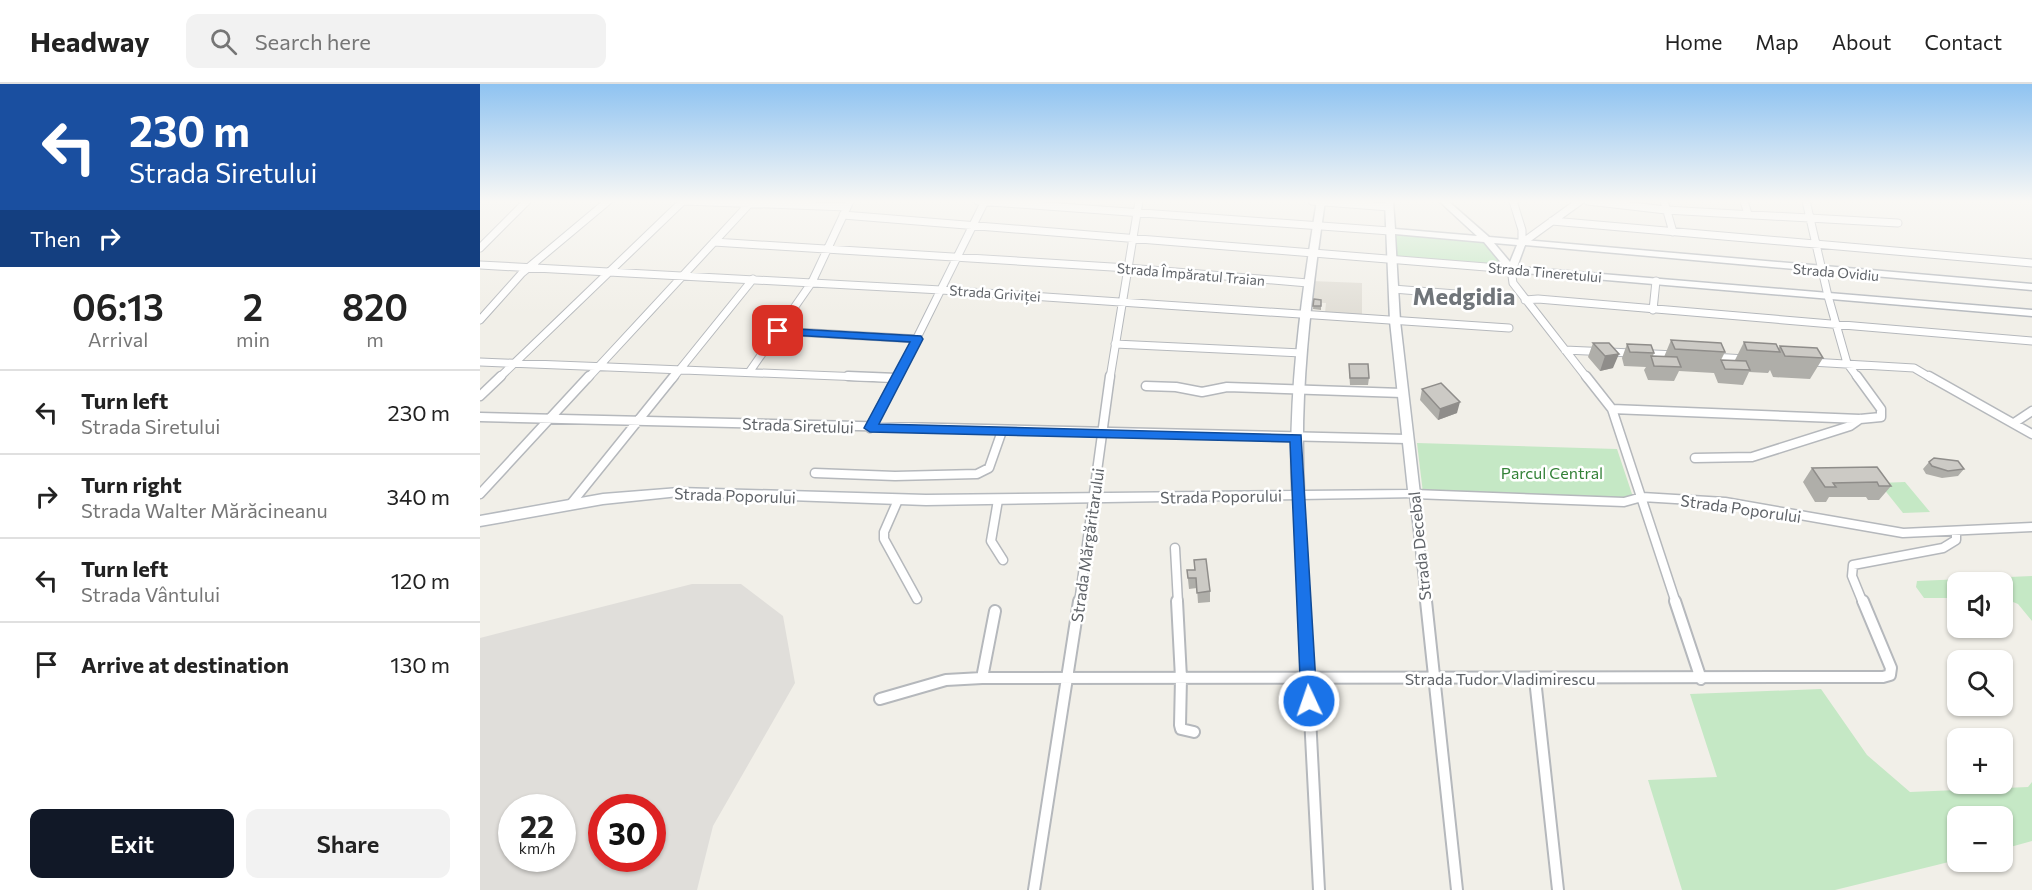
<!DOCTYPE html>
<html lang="en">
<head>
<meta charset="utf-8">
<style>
  body { margin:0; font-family:Commissioner,sans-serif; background:#f2f2f2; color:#222; height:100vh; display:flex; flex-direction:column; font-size:22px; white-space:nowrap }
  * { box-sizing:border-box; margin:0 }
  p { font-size:20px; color:#767676 }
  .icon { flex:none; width:33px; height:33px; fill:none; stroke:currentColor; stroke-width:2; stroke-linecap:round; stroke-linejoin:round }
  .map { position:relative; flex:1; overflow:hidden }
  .panel { display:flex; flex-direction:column; background:#fff; width:480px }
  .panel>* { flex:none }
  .hud { background:#1a4fa0; color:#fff; overflow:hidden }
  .tools { position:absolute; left:1467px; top:488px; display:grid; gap:12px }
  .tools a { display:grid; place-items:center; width:66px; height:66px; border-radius:12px; background:#fff; box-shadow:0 2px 4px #0004; font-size:30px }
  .speed { position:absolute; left:18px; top:710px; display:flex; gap:12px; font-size:30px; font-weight:700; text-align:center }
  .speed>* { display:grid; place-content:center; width:78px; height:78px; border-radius:50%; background:#fff; box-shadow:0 2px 4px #0004; line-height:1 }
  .speed small { font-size:15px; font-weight:400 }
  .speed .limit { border:9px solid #d22; background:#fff; color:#111 }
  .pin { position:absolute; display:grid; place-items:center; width:51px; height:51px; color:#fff; margin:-26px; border-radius:12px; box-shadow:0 3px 9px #0006 }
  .me { position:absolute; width:66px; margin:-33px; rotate:357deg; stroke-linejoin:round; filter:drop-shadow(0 0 4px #0008) }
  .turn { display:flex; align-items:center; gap:21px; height:126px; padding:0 30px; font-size:27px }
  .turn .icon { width:78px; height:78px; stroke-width:2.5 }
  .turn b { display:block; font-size:42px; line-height:51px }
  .then { display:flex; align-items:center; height:57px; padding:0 30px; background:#0003; gap:12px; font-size:22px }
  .eta { display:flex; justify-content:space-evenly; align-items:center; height:102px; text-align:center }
  .eta b { font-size:36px; font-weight:600; line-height:42px }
  .cta { display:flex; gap:12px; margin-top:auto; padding:12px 30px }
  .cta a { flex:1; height:69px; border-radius:12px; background:#111827; color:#fff; font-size:24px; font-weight:600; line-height:69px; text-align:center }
  .cta a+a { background:#f2f2f2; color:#222 }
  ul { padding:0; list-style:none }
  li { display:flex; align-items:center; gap:18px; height:84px; padding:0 30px; border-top:2px solid #e0e0e0 }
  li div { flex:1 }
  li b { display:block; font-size:22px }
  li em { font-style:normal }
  header { display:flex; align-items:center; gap:36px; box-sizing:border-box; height:84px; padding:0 30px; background:#fff; border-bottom:2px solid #e0e0e0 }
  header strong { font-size:28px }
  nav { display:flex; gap:33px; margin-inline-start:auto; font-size:21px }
  .search { width:420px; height:54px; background:#f2f2f2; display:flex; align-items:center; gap:15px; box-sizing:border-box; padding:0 21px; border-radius:12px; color:#767676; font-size:22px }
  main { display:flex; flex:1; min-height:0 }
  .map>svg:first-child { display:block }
  .industrial { fill:#e0deda; fill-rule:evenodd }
  .education { fill:#e1ded6 }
  .green { fill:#c5e8c5 }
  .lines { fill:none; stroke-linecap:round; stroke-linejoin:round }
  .street-far2-casing { stroke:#b5b8bc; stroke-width:9 }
  .street-far1-casing { stroke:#b5b8bc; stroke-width:11 }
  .street-casing { stroke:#b5b8bc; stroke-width:14 }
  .secondary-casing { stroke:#b6babf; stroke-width:3 }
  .street-far2 { stroke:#fff; stroke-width:7 }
  .street-far1 { stroke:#fff; stroke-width:8 }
  .street { stroke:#fff; stroke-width:10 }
  .secondary { fill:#fff; fill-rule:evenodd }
  .wall { fill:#afaea9 }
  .shaded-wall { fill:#8f8d8a }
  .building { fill:#cccac5; stroke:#8f8d8a; stroke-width:1.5 }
  .route { fill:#1a73e8; stroke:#114b97; stroke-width:1.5 }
  .labels { text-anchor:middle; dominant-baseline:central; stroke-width:5; stroke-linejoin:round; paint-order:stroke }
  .far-street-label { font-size:14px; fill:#5f6368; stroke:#fff }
  .street-label { font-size:16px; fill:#5f6368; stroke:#fff }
  .park-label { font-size:16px; fill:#348238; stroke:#fff }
  .far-town-label { font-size:24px; font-weight:bold; fill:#70757a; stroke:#fff }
</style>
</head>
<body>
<header>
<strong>Headway</strong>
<div class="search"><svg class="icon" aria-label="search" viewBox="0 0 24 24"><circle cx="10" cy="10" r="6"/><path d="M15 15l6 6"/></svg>Search here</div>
<nav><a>Home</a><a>Map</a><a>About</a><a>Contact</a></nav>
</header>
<main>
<section class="panel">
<div class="hud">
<div class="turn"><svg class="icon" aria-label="left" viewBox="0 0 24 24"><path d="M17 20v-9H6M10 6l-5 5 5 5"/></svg><div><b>230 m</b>Strada Siretului</div></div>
<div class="then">Then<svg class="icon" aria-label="right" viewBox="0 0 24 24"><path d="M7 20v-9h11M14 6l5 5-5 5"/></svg></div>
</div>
<div class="eta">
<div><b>06:13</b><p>Arrival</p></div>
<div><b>2</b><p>min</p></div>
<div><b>820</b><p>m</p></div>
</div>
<ul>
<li><svg class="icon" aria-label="left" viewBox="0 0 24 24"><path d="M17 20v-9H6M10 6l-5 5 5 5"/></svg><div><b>Turn left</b><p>Strada Siretului</p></div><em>230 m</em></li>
<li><svg class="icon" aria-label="right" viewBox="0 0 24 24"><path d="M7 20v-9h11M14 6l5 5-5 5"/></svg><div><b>Turn right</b><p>Strada Walter Mărăcineanu</p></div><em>340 m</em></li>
<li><svg class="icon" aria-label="left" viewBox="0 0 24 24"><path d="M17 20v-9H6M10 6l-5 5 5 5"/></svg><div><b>Turn left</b><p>Strada Vântului</p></div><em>120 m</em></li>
<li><svg class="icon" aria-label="arrive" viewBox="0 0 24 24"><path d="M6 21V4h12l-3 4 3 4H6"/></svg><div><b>Arrive at destination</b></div><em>130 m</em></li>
</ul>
<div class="cta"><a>Exit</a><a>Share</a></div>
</section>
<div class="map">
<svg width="1552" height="806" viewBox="0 0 1552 806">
  <rect width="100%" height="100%" fill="#f1efe8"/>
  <path class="industrial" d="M212,500H261L303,532L315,599L233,742L217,806H0V554ZM32,723H82V774H32ZM122,723H172V774H122Z"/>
  <path class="education" d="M831,197L882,199V231L845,229L846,219L828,218Z"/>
  <path class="green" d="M910,147L1007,156L1031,185L911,176Z
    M937,359L1137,365L1154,416L943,409Z
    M1425,398L1450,428L1423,429L1399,399Z
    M1552,492V537L1538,520L1523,514L1522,498H1478L1477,514H1444L1436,503L1437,497Z
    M1341,605L1387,671L1430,708L1548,703L1552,698V757L1523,765L1522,732H1478L1477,776L1355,806H1202L1168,696L1237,693L1210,610Z"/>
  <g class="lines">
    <g class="street-far2-casing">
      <path id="street-far2" d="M204,117L367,123
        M498,117L910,147
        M832,117L909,123
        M1033,117L1042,146V159
        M1108,117L1186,126L1418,139
        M1184,117L1193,148
        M1264,117L1268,130
        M1326,117L1348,212L1367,279L1378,294
        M363,131L1031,185L1033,199L1107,294
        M1072,137L1552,179
        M234,158L648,184L828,199
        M1042,159L1100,117
        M0,164L47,117
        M0,181L461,206L1029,244
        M913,205L976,210
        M1045,216L1058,215L1552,257
        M1173,226L1176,197
        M0,236L42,189L128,117
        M298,247L437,255
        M635,260L822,269
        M1085,266L1196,271
        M1233,273L1265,275
        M0,278L407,294
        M1331,278L1434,284L1451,294
        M270,287L332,198L370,117
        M19,294L203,117
        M108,294L272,117
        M193,294L273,195
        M417,294L505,117
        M630,294L659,117"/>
    </g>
    <g class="street-far1-casing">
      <path id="street-far1" d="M368,292L417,294
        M1106,292L1132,325L1196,519
        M1449,292L1552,350
        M666,302L696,303L722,308L747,303L922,309
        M0,312L21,292
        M1132,325L1380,335L1401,333V325L1377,292
        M0,333L927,355
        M1534,339L1552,327
        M390,344L417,292
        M1215,374L1272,373L1370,342L1380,335
        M335,389L415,392L497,390L509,384L522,347
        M0,410L109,292
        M818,410L824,519
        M418,416L404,448V455L437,515
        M518,416L511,457L523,476
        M90,421L194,292
        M695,464L698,519
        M599,519L630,292
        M946,519L934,410L1144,418L1162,413L1245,418L1423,449L1552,443
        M1383,519L1372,492L1373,481L1463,464L1476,456V448"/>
    </g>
    <g class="street-casing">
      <path id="street" d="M697,517L701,594L700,641L701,645L714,648
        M824,517L839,806
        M946,517L977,806
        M1195,517L1221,595
        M502,594L515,527
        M1055,595L1078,806
        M400,615L466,596L502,594L1403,593L1410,591L1411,584L1383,517
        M554,806L599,517"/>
    </g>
    <g class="secondary-casing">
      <path id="secondary" d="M837,117H845C831,214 819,309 824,407L928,406L910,237L905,117H913L915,145L997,152L959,117H968L1009,153L1552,200V206L1045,161L1037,183L1552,226V232L1031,188L1028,187L1004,158L915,150L920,237L940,410L938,413L446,421L199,412L123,420L0,442V432L123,410L199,404L446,411L812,407C808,309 821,213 837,117ZM1014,159L1037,161L1030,178Z"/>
    </g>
    <use href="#street-far2" class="street-far2"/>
    <use href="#street-far1" class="street-far1"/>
    <use href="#street" class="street"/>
    <use href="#secondary" class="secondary"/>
  </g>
  <path class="wall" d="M834,215L841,216V226L833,225Z
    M1191,256L1245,268L1241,276H1255L1264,258L1298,265L1300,262L1343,274L1330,295L1293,293L1290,286L1288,289L1269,288L1263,301L1238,299L1234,289L1199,287L1194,297L1168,296L1164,286L1166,283L1144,282L1142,274L1147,260L1174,269L1173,272L1184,273Z
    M1113,259H1129L1133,284L1120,287L1108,273Z
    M869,280L889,294L888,301H870L869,287Z
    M942,305L977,329L958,336L940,316Z
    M1449,378L1484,385L1478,392L1462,394L1446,390L1443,385Z
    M1332,384L1411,402L1399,416H1388L1386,413H1349L1346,418H1335L1323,398Z
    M707,486L730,507V518L718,519L717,504L709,505Z"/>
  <path class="shaded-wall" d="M1139,270L1133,284L1120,287L1125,272Z
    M980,318L977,329L958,336L960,325Z"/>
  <path class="building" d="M834,215L841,216V222H833Z
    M1191,256L1241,259L1245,268L1195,265Z
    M1264,258L1296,260L1300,268L1267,266Z
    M1113,259H1129L1139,270L1125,272Z
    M1147,260L1171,261L1174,269L1150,268Z
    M1300,262L1337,264L1343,274L1305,272Z
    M1171,272L1197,273L1201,283L1174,282Z
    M1241,276L1266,277L1270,286L1245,285Z
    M869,280H888L889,294H870Z
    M961,299L980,318L960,325L942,305Z
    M1454,374L1478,377L1484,385L1468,387L1452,382L1449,378Z
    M1397,383L1411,402H1399L1397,398L1353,399L1356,403H1345L1332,384Z
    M726,475L730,507L717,509L716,494H708L707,486H715L714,476Z"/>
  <linearGradient id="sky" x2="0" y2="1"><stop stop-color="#8fc3f1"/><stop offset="0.51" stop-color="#f9f8f5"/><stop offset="1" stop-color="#f9f8f5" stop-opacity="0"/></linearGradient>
  <rect width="1552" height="230" fill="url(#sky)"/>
  <path class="route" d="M298,244L441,252L443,255L399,340L821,351L837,617L835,622L829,625L823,622L821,617L810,358L390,348L384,344L430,258L294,250V245Z"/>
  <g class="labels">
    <g class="far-street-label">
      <text transform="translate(1065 188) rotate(5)">Strada Tineretului</text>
      <text transform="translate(1356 188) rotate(5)">Strada Ovidiu</text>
      <text transform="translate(711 190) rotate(5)">Strada Împăratul Traian</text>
      <text transform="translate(515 209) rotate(4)">Strada Griviței</text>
    </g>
    <g class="street-label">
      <text transform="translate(318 341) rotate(2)">Strada Siretului</text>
      <text transform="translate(255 411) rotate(2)">Strada Poporului</text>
      <text transform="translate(741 412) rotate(-1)">Strada Poporului</text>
      <text transform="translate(1261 424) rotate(8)">Strada Poporului</text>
      <text transform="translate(607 461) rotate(-82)">Strada Mărgăritarului</text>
      <text transform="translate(939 462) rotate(-96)">Strada Decebal</text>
      <text x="1020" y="594">Strada Tudor Vladimirescu</text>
    </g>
    <g class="park-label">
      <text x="1072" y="388">Parcul Central</text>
    </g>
    <g class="far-town-label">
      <text x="984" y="211">Medgidia</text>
    </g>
  </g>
</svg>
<div class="tools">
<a><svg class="icon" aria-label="sound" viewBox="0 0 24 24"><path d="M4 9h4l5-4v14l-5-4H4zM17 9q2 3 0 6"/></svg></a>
<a><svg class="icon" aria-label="search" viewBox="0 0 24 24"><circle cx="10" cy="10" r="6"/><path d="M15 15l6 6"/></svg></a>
<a>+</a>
<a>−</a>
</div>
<div class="speed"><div>22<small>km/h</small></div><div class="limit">30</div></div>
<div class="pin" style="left:298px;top:247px;background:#d93025"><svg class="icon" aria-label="arrive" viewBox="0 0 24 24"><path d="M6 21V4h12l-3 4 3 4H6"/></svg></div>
<svg class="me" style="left:829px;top:617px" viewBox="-20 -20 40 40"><circle r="17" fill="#1a73e8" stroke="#fff" stroke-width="3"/><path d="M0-11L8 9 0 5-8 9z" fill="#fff"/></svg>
</div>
</main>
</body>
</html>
